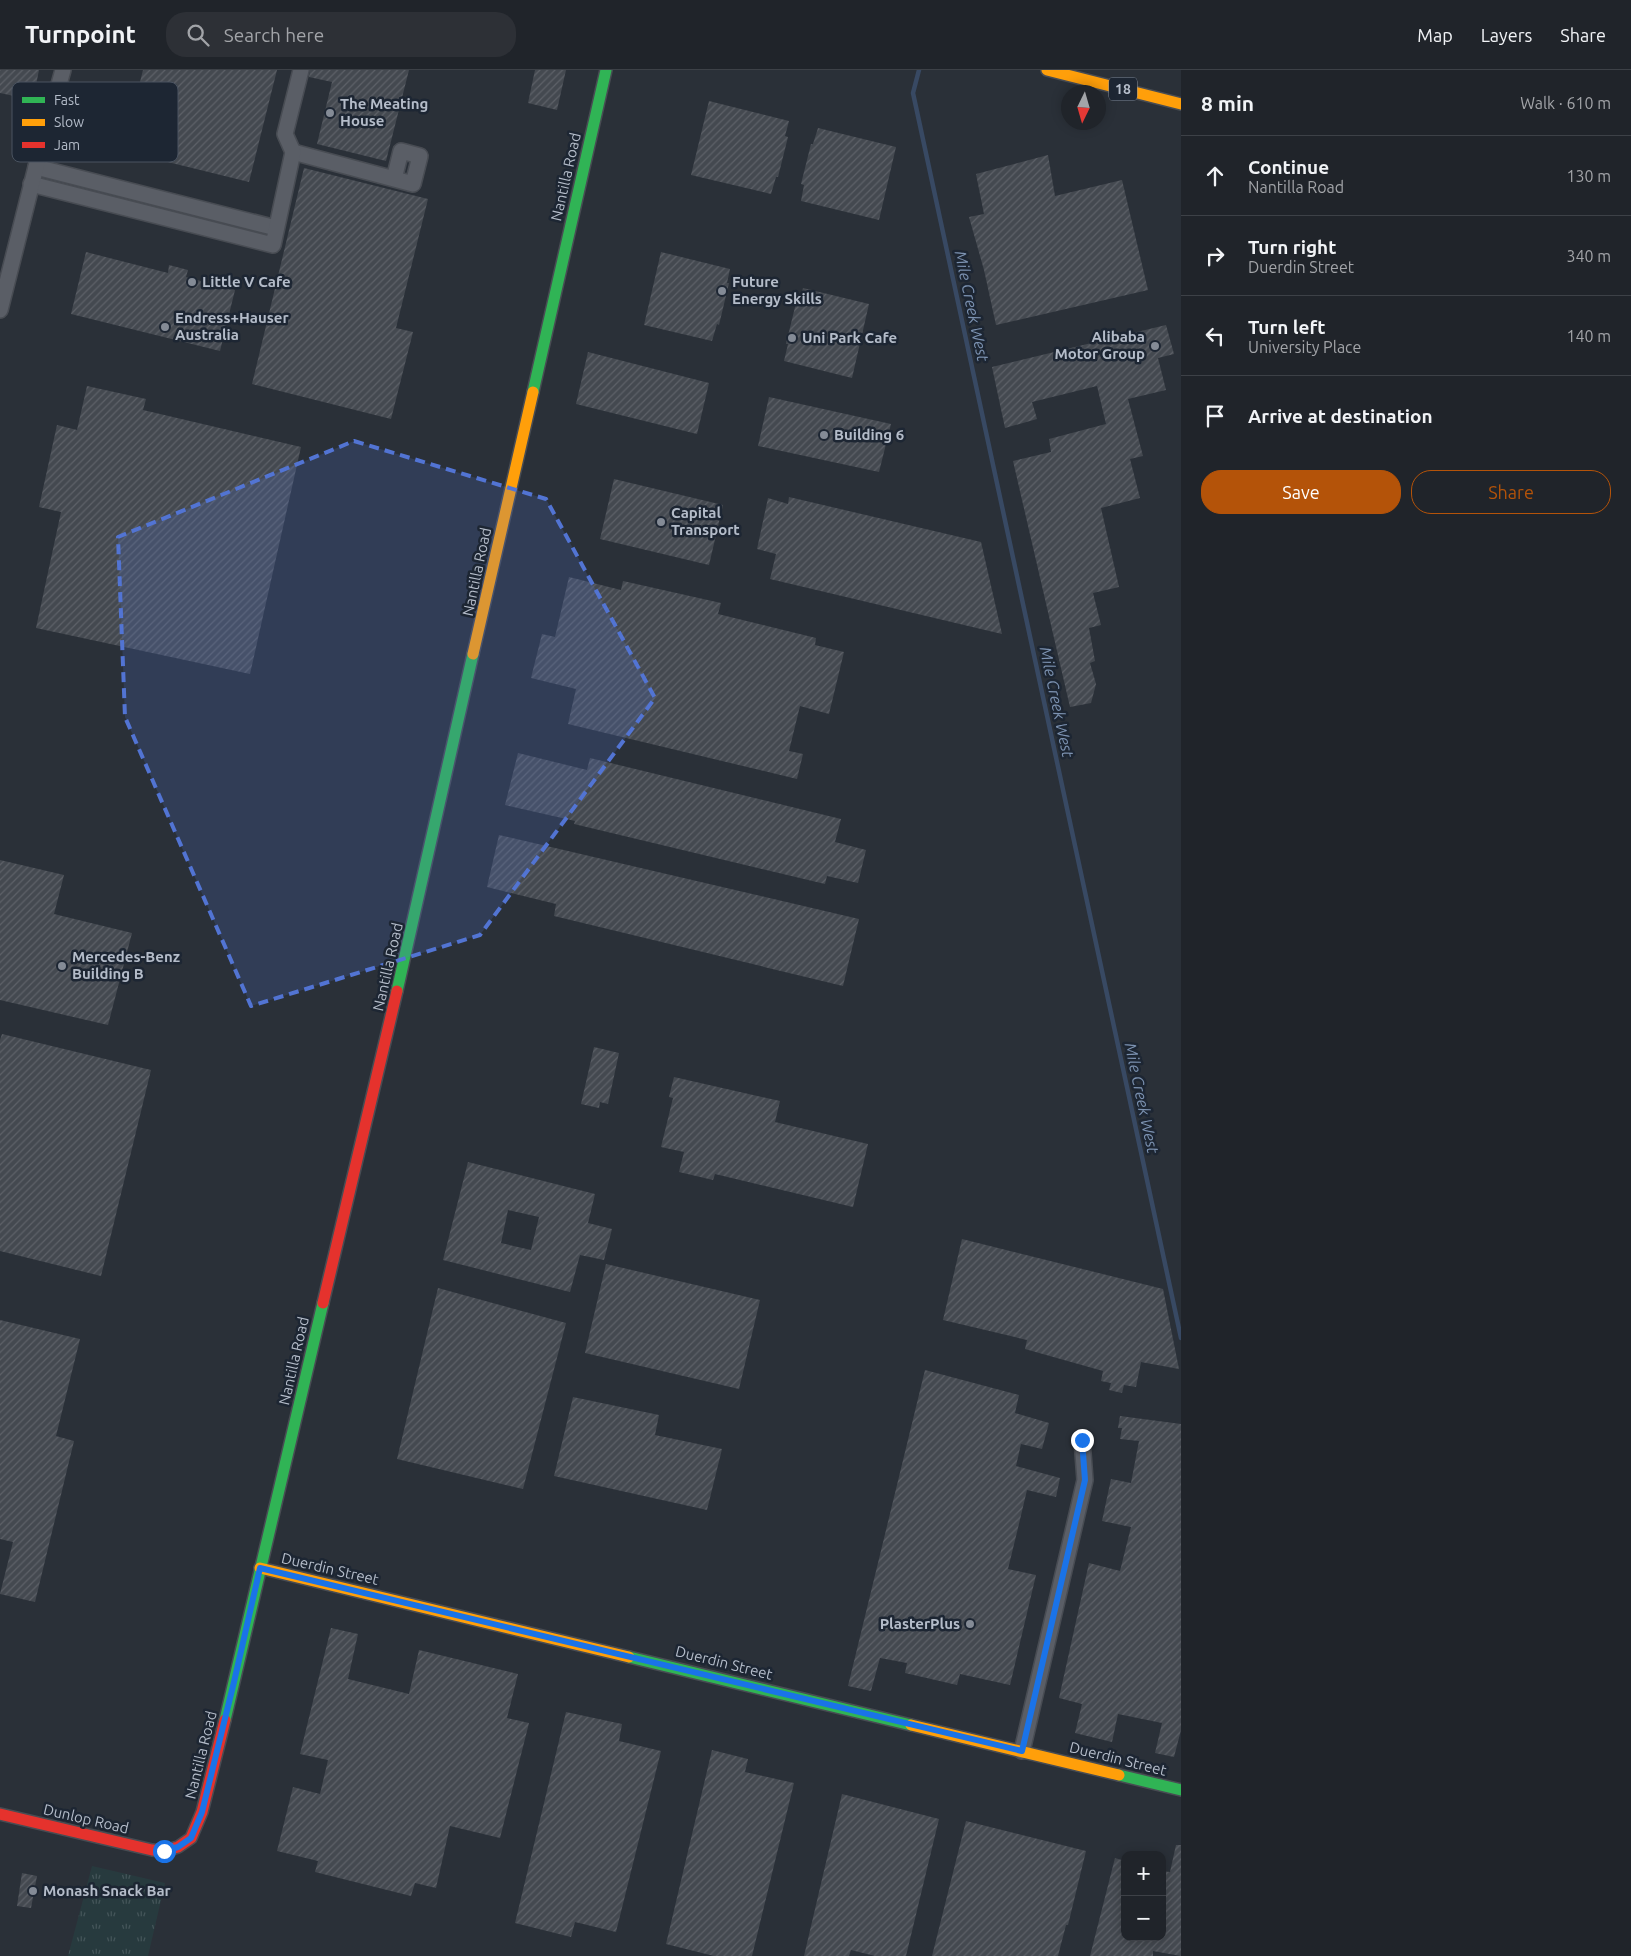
<!DOCTYPE html>
<html lang="en">
<head>
<meta charset="utf-8">
<style>
  :root { --surface:#20242a; --page:#2d3036; --text:#f1f3f6; --muted:#a2a4a8; --line:#3d4147; --accent:#b45309 }
  body { margin:0; font-family:Ubuntu,sans-serif; background:var(--page); color:var(--text) }
  .controls { position:absolute; right:15px; bottom:15px; display:grid; overflow:hidden; border-radius:10px; box-shadow:0 2px 12px #0003 }
  .controls button { width:45px; height:45px; display:grid; place-items:center; padding:0; border:0; border-bottom:1px solid var(--line); background:var(--surface); color:var(--text); font:25px sans-serif }
  .compass { position:absolute; left:1061px; top:15px; width:45px; height:45px; border-radius:50%; background:var(--surface); box-shadow:0 2px 12px #0003; rotate:185deg }
  .stop { position:absolute; width:15px; height:15px; margin:-11px; border:4px solid #1a73e8; border-radius:50%; background:#fff }
  .stop.end { background:#1a73e8; border-color:#fff; box-shadow:0 1px 5px #0008 }
  .list { margin:0; padding:0; list-style:none }
  h2 { display:flex; justify-content:space-between; align-items:center; height:65px; margin:0; padding:0 20px; font-size:21px }
  h2 small { font-size:16px; font-weight:400; color:var(--muted) }
  .list li { display:grid; grid-template-columns:32px 1fr auto; gap:15px; align-items:center; box-sizing:border-box; height:80px; padding:0 20px; border-top:1px solid var(--line) }
  .list b { display:block; font-size:19px; white-space:nowrap }
  .list p { margin:0; font-size:16px; white-space:nowrap; color:var(--muted) }
  .list em { font-size:16px; font-style:normal; color:var(--muted) }
  .actions { display:flex; gap:10px; padding:15px 20px }
  .actions a { flex:1; padding:11px 0; border:1px solid var(--accent); border-radius:20px; text-align:center; font-size:18px; color:var(--accent) }
  .actions .main { background:var(--accent); color:#fff }
  .icon { flex:none; width:28px; height:28px; fill:none; stroke:currentColor; stroke-width:2; stroke-linecap:round; stroke-linejoin:round }
  .map { position:relative; flex:none; width:1181px; height:1886px; overflow:hidden }
  header { display:flex; align-items:center; gap:30px; box-sizing:border-box; height:70px; padding:0 25px; background:var(--surface); border-bottom:1px solid var(--line) }
  header strong { font-size:24px }
  nav { display:flex; gap:28px; margin-inline-start:auto; font-size:18px }
  .search { width:350px; height:45px; background:var(--page); display:flex; align-items:center; gap:12px; box-sizing:border-box; padding:0 18px; border-radius:20px; color:var(--muted); font-size:19px }
  main { display:flex }
  aside { flex:1; background:var(--surface) }
  .map>svg:first-child { display:block }
  .grass { fill:url(#grass-tufts) }
  .lines { fill:none; stroke-linecap:round; stroke-linejoin:round }
  .stream { stroke:#384963; stroke-width:4.5 }
  .building { fill:url(#building-hatch); fill-rule:evenodd }
  .street-casing { stroke:#484c53; stroke-width:18 }
  .fast-casing { stroke:#484c53; stroke-width:14 }
  .slow-casing { stroke:#484c53; stroke-width:14 }
  .jam-casing { stroke:#484c53; stroke-width:14 }
  .street { stroke:#5a5e66; stroke-width:15 }
  .fast { stroke:#30b455; stroke-width:11 }
  .slow { stroke:#ff9f0a; stroke-width:11 }
  .jam { stroke:#e5322d; stroke-width:11 }
  .route { stroke:#1a73e8; stroke-width:6 }
  .marked { fill:#5274d3; fill-opacity:0.2; stroke:#5274d3; stroke-width:4; stroke-dasharray:10 6; stroke-linejoin:round }
  .poi-dot { fill:#848b96; stroke:#1d2633; stroke-width:2 }
  .labels { text-anchor:middle; stroke-width:5; stroke-linejoin:round; paint-order:stroke }
  .shield { fill:#1d2633; stroke:#878f9c; stroke-width:1 }
  .shield-label { font-size:14px; font-weight:bold; fill:#b4bcc9 }
  .poi-label { font-size:15px; font-weight:bold; fill:#b4bcc9; stroke:#1d2633; text-anchor:start }
  .street-label { font-size:15px; fill:#b4bcc9; stroke:#1d2633 }
  .water-label { font-size:16px; font-style:italic; fill:#7c92b1; stroke:#1d2633 }
  .key { fill:#1d2633; stroke:#4a5360; stroke-width:1 }
  .key-label { font-size:14px; fill:#b4bcc9 }
</style>
</head>
<body>
<header>
<strong>Turnpoint</strong>
<div class="search"><svg class="icon" aria-label="search" viewBox="0 0 24 24"><circle cx="10" cy="10" r="6"/><path d="M15 15l6 6"/></svg>Search here</div>
<nav><a>Map</a><a>Layers</a><a>Share</a></nav>
</header>
<main>
<div class="map">
<svg width="1181" height="1886" viewBox="0 0 1181 1886">
  <defs>
    <pattern id="grass-tufts" width="24" height="20" patternUnits="userSpaceOnUse" patternTransform="scale(1.25)"><rect width="24" height="20" fill="#273a3e"/><path d="M3 7l-1-3M5 7V3M7 7l1-3M15 17l-1-3M17 17v-4M19 17l1-3" fill="none" stroke="#445559"/></pattern>
    <pattern id="building-hatch" width="6" height="6" patternUnits="userSpaceOnUse" patternTransform="scale(1.25)"><rect width="6" height="6" fill="#444950"/><path d="M-1 1l2-2M0 6l6-6M5 7l2-2" fill="none" stroke="#5d6168"/></pattern>
  </defs>
  <rect width="100%" height="100%" fill="#2a3038"/>
  <polygon class="grass" points="92,1796 165,1813 148,1886 68,1886"/>
  <g class="lines">
    <polyline class="stream" points="919,0 913,23 1181,1268"/>
  </g>
  <g class="building">
    <polygon points="0,0 39,0 33,30 0,23"/>
    <polygon points="143,0 277,0 249,112 123,81"/>
    <polygon points="310,0 409,0 386,91 317,74 332,12 309,7"/>
    <polygon points="535,0 566,0 557,40 528,33"/>
    <polygon points="709,31 789,51 785,66 788,67 778,107 776,107 771,124 691,105"/>
    <polygon points="818,58 896,77 879,150 801,131 804,115 801,114 811,74 813,74"/>
    <polygon points="1048,85 1055,126 1122,110 1148,220 996,255 984,200 969,147 984,144 976,104"/>
    <polygon points="304,98 428,129 396,258 413,262 391,349 252,314"/>
    <polygon points="86,182 168,203 169,195 188,200 186,207 235,220 220,281 71,244"/>
    <polygon points="661,182 730,199 727,213 729,213 719,255 717,254 712,271 644,255"/>
    <polygon points="803,218 869,234 852,308 784,291 788,274 786,274 796,233 799,234"/>
    <polygon points="1166,255 1174,284 1158,288 1166,320 1128,329 1143,386 1130,389 1140,428 1101,438 1119,517 1093,523 1101,555 1089,558 1095,591 1090,593 1096,614 1091,633 1070,637 1013,391 1051,382 1049,369 1106,354 1097,316 1032,332 1037,349 1005,358 992,297"/>
    <polygon points="588,282 709,313 697,364 576,334"/>
    <polygon points="87,316 146,329 143,340 301,377 250,604 36,558 61,442 39,437 57,355 77,360"/>
    <polygon points="769,327 891,354 879,402 758,376"/>
    <polygon points="614,409 723,435 709,495 600,469"/>
    <polygon points="789,427 981,472 1002,564 770,509 776,484 757,479 768,428 788,434"/>
    <polygon points="569,507 621,520 623,511 721,533 718,544 816,568 815,575 844,582 829,644 800,636 789,681 803,684 797,709 568,654 576,619 531,608 542,564 555,567"/>
    <polygon points="518,683 587,700 590,688 841,749 835,772 866,780 858,813 827,806 825,814 574,754 575,751 505,735"/>
    <polygon points="499,765 859,849 843,916 554,846 556,834 487,817"/>
    <polygon points="0,790 64,805 54,844 132,863 108,955 0,930"/>
    <polygon points="2,964 151,1000 101,1206 0,1181 0,970"/>
    <polygon points="594,977 619,983 608,1034 600,1032 599,1038 581,1034"/>
    <polygon points="674,1007 780,1031 775,1052 868,1074 853,1137 715,1104 713,1110 679,1102 684,1082 661,1077 673,1028 669,1027"/>
    <path d="M468,1092L595,1124L588,1153L612,1159L604,1190L580,1185L570,1222L443,1190ZM508,1140L539,1147L531,1180L501,1173Z"/>
    <polygon points="962,1169 1163,1219 1179,1299 1141,1292 1136,1317 1124,1315 1122,1323 1109,1320 1111,1313 1101,1311 1103,1301 1025,1279 1027,1270 943,1250"/>
    <polygon points="606,1194 760,1230 739,1319 585,1283"/>
    <polygon points="438,1218 566,1253 523,1419 397,1389"/>
    <polygon points="0,1250 80,1269 56,1366 74,1371 35,1532 0,1524 13,1472 0,1469"/>
    <polygon points="925,1300 1019,1325 1015,1343 1049,1353 1042,1379 1021,1374 1016,1396 1060,1408 1056,1427 1027,1420 1018,1458 1008,1499 1036,1505 1010,1615 960,1604 957,1615 905,1603 907,1593 880,1588 871,1621 848,1616"/>
    <polygon points="573,1327 659,1345 655,1365 722,1379 707,1440 554,1406"/>
    <polygon points="1120,1346 1181,1354 1181,1660 1174,1687 1155,1683 1162,1653 1118,1644 1112,1672 1075,1663 1082,1634 1059,1628 1089,1493 1120,1501 1131,1457 1102,1451 1111,1409 1131,1413 1139,1371 1120,1369 1122,1358 1118,1358"/>
    <polygon points="331,1558 358,1564 348,1609 409,1624 419,1580 518,1604 507,1648 529,1653 500,1768 450,1756 436,1818 415,1813 411,1826 315,1802 318,1791 277,1781 293,1717 320,1724 328,1690 300,1684"/>
    <polygon points="566,1642 622,1654 619,1671 661,1681 616,1862 575,1852 571,1867 515,1853"/>
    <polygon points="712,1680 748,1689 745,1702 794,1713 752,1886 714,1886 666,1874"/>
    <polygon points="842,1724 939,1749 906,1886 875,1886 851,1880 849,1886 804,1886"/>
    <polygon points="966,1751 1086,1781 1068,1855 1066,1855 1058,1886 932,1886"/>
    <polygon points="1176,1775 1181,1775 1181,1886 1153,1881 1153,1886 1090,1886 1115,1788 1125,1791 1125,1867 1162,1867 1162,1801 1170,1802"/>
    <polygon points="22,1803 37,1806 31,1838 17,1836"/>
  </g>
  <g class="lines">
    <g class="street-casing">
      <g id="street">
        <polyline points="293,82 413,114 420,86 401,81 394,109"/>
        <polyline points="36,97 276,158"/>
        <polyline points="31,114 273,175 293,82 285,64 301,0"/>
        <polyline points="0,240 36,97 63,0"/>
        <polyline points="1022,1681 1085,1410 1082,1370"/>
      </g>
    </g>
    <g class="fast-casing">
      <g id="fast">
        <polyline points="533,322 606,0"/>
        <polyline points="397,921 473,584"/>
        <polyline points="629,1587 911,1655"/>
        <polyline points="225,1650 323,1233"/>
        <polyline points="1119,1705 1181,1720"/>
      </g>
    </g>
    <g class="slow-casing">
      <g id="slow">
        <polyline points="1047,0 1181,34"/>
        <polyline points="473,584 533,322"/>
        <polyline points="260,1498 629,1587"/>
        <polyline points="911,1655 1119,1705"/>
      </g>
    </g>
    <g class="jam-casing">
      <g id="jam">
        <polyline points="323,1233 397,921"/>
        <polyline points="0,1744 152,1780 164,1781 178,1777 191,1768 202,1742 225,1650"/>
      </g>
    </g>
    <use href="#street" class="street"/>
    <use href="#fast" class="fast"/>
    <use href="#slow" class="slow"/>
    <use href="#jam" class="jam"/>
  </g>
  <g class="lines">
    <polyline class="route" points="164,1781 178,1777 191,1768 202,1742 234,1612 260,1498 1022,1681 1085,1410 1082,1370"/>
  </g>
  <path class="marked" d="M354,371L546,429L655,628L480,865L251,936L125,647L118,467Z"/>
  <g class="poi-dot">
    <circle cx="330" cy="43" r="5"/>
    <circle cx="192" cy="212" r="5"/>
    <circle cx="722" cy="221" r="5"/>
    <circle cx="165" cy="257" r="5"/>
    <circle cx="792" cy="268" r="5"/>
    <circle cx="1155" cy="276" r="5"/>
    <circle cx="824" cy="365" r="5"/>
    <circle cx="661" cy="452" r="5"/>
    <circle cx="62" cy="896" r="5"/>
    <circle cx="970" cy="1554" r="5"/>
    <circle cx="33" cy="1821" r="5"/>
  </g>
  <g class="labels">
    <rect class="shield" x="1109" y="7.5" width="28" height="23" rx="4"/>
    <g class="shield-label">
      <text x="1123" y="24">18</text>
    </g>
    <g class="poi-label">
      <text x="340" y="39">The Meating<tspan x="340" dy="17">House</tspan></text>
      <text x="202" y="217">Little V Cafe</text>
      <text x="732" y="217">Future<tspan x="732" dy="17">Energy Skills</tspan></text>
      <text x="175" y="253">Endress+Hauser<tspan x="175" dy="17">Australia</tspan></text>
      <text x="1145" y="272" text-anchor="end">Alibaba<tspan x="1145" dy="17">Motor Group</tspan></text>
      <text x="802" y="273">Uni Park Cafe</text>
      <text x="834" y="370">Building 6</text>
      <text x="671" y="448">Capital<tspan x="671" dy="17">Transport</tspan></text>
      <text x="72" y="892">Mercedes-Benz<tspan x="72" dy="17">Building B</tspan></text>
      <text x="960" y="1559" text-anchor="end">PlasterPlus</text>
      <text x="43" y="1826">Monash Snack Bar</text>
    </g>
    <g class="street-label">
      <text transform="translate(566 107) rotate(-77)" y="5">Nantilla Road</text>
      <text transform="translate(477 502) rotate(-78)" y="5">Nantilla Road</text>
      <text transform="translate(388 897) rotate(-77)" y="5">Nantilla Road</text>
      <text transform="translate(294 1291) rotate(-77)" y="5">Nantilla Road</text>
      <text transform="translate(330 1499) rotate(13)" y="5">Duerdin Street</text>
      <text transform="translate(724 1593) rotate(14)" y="5">Duerdin Street</text>
      <text transform="translate(201 1685) rotate(-76)" y="5">Nantilla Road</text>
      <text transform="translate(1118 1689) rotate(14)" y="5">Duerdin Street</text>
      <text transform="translate(86 1749) rotate(13)" y="5">Dunlop Road</text>
    </g>
    <g class="water-label">
      <text transform="translate(972 236) rotate(78)" y="6">Mile Creek West</text>
      <text transform="translate(1057 632) rotate(78)" y="6">Mile Creek West</text>
      <text transform="translate(1142 1028) rotate(78)" y="6">Mile Creek West</text>
    </g>
  </g>
  <rect x="12" y="12" width="166" height="80" rx="8" class="key"/>
  <rect x="22" y="27" width="23" height="6" fill="#30b455"/>
  <rect x="22" y="49" width="23" height="7" fill="#ff9f0a"/>
  <rect x="22" y="72" width="23" height="6" fill="#e5322d"/>
  <g class="key-label">
    <text x="54" y="35">Fast</text>
    <text x="54" y="57">Slow</text>
    <text x="54" y="80">Jam</text>
  </g>
</svg>
<div class="controls">
<button>+</button>
<button>−</button>
</div>
<svg class="compass" viewBox="-18 -18 36 36"><path d="M0-13l5 13h-10z" fill="#e53935"/><path d="M0 13l5-13h-10z" fill="#a2a4a8"/></svg>
<div class="stop" style="left:164px;top:1781px"></div>
<div class="stop end" style="left:1082px;top:1370px"></div>
</div>
<aside>
<h2>8 min<small>Walk · 610 m</small></h2>
<ul class="list">
<li><svg class="icon" aria-label="ahead" viewBox="0 0 24 24"><path d="M12 20V5M6 11l6-6 6 6"/></svg><div><b>Continue</b><p>Nantilla Road</p></div><em>130 m</em></li>
<li><svg class="icon" aria-label="right" viewBox="0 0 24 24"><path d="M7 20v-9h11M14 6l5 5-5 5"/></svg><div><b>Turn right</b><p>Duerdin Street</p></div><em>340 m</em></li>
<li><svg class="icon" aria-label="left" viewBox="0 0 24 24"><path d="M17 20v-9H6M10 6l-5 5 5 5"/></svg><div><b>Turn left</b><p>University Place</p></div><em>140 m</em></li>
<li><svg class="icon" aria-label="arrive" viewBox="0 0 24 24"><path d="M6 21V4h12l-3 4 3 4H6"/></svg><div><b>Arrive at destination</b></div></li>
</ul>
<div class="actions"><a class="main">Save</a><a>Share</a></div>
</aside>
</main>
</body>
</html>
